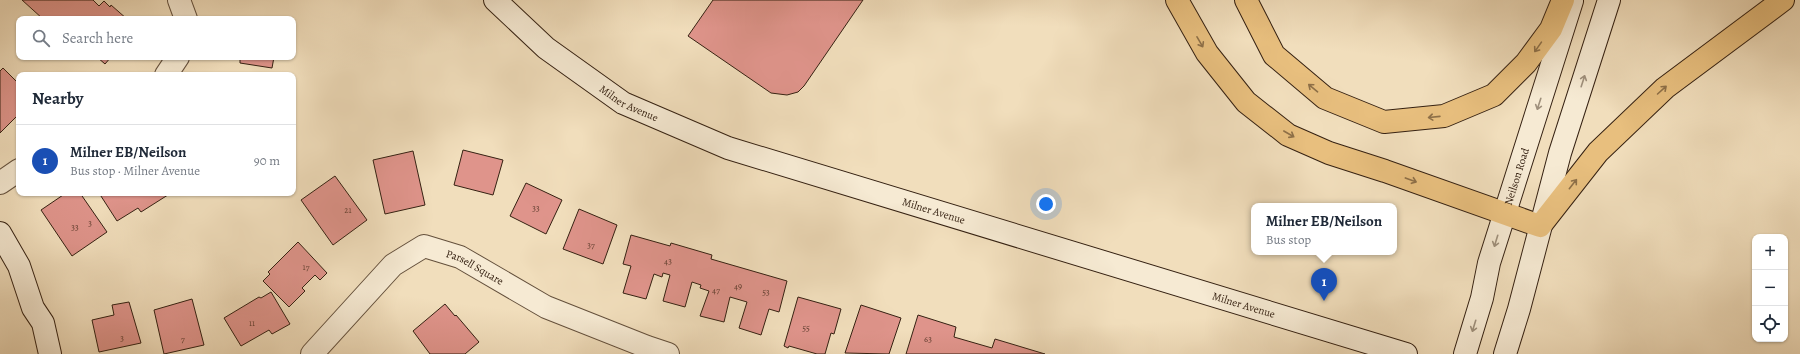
<!DOCTYPE html>
<html lang="en">
<head>
<meta charset="utf-8">
<style>
  :root { --surface:#fff; --page:#f2f2f3; --text:#1f2937; --muted:#747a83; --line:#e0e1e3; --accent:#db2777 }
  body { margin:0; font-family:Alegreya,serif; background:var(--page); color:var(--text) }
  .controls { position:absolute; right:12px; bottom:12px; display:grid; overflow:hidden; border-radius:8px; box-shadow:0 1px 3px #0004 }
  .controls button { width:36px; height:36px; display:grid; place-items:center; padding:0; border:0; border-bottom:1px solid var(--line); background:var(--surface); color:var(--text); font:20px sans-serif }
  .you { position:absolute; left:1046px; top:204px; width:14px; height:14px; margin:-10px; border:3px solid #fff; border-radius:50%; background:#1a73e8; box-shadow:0 0 0 6px #1a73e833 }
  .badge { display:grid; place-items:center; width:26px; height:26px; border-radius:50%; background:var(--accent); color:#fff; font-size:13px; font-weight:700 }
  .pin { position:absolute; translate:-50% -33px; filter:drop-shadow(0 1px 2px #0008) }
  .pin::after { content:''; position:absolute; top:21px; width:14px; height:12px; background:inherit; clip-path:polygon(0 0,100% 0,50% 100%) }
  .popup { position:absolute; left:1251px; top:203px; width:146px; height:52px; box-sizing:border-box; display:grid; place-content:center; border-radius:8px; background:var(--surface); filter:drop-shadow(0 1px 3px #0005); font-size:13px; white-space:nowrap; color:var(--muted) }
  .popup b { font-size:15px; color:var(--text) }
  .popup::after { content:''; position:absolute; left:50%; top:100%; margin-left:-8px; border:8px solid transparent; border-top-color:var(--surface) }
  .list { margin:0; padding:0; list-style:none }
  h2 { display:flex; justify-content:space-between; align-items:center; height:52px; margin:0; padding:0 16px; font-size:17px }
  h2 small { font-size:13px; font-weight:400; color:var(--muted) }
  .list li { display:grid; grid-template-columns:26px 1fr auto; gap:12px; align-items:center; box-sizing:border-box; height:72px; padding:0 16px; border-top:1px solid var(--line) }
  .list b { display:block; font-size:15px; white-space:nowrap }
  .list p { margin:0; font-size:13px; white-space:nowrap; color:var(--muted) }
  .list em { font-size:13px; font-style:normal; color:var(--muted) }
  .icon { flex:none; width:22px; height:22px; fill:none; stroke:currentColor; stroke-width:2; stroke-linecap:round; stroke-linejoin:round }
  .map { position:relative; flex:none; width:1800px; height:354px; overflow:hidden }
  .search { position:absolute; background:var(--surface); box-shadow:0 1px 3px #0004; left:16px; top:16px; width:280px; height:44px; display:flex; align-items:center; gap:10px; box-sizing:border-box; padding:0 14px; border-radius:8px; color:var(--muted); font-size:15px }
  .panel { position:absolute; background:var(--surface); box-shadow:0 1px 3px #0004; left:16px; top:72px; width:280px; height:124px; border-radius:8px }
  .map>svg:first-child { display:block }
  .building { fill:#df948b; stroke:#352112 }
  .lines { fill:none; stroke-linecap:round; stroke-linejoin:round }
  .street-casing { stroke:#64503c; stroke-width:24 }
  .secondary-casing { stroke:#352112; stroke-width:24 }
  .highway-casing { stroke:#352112; stroke-width:24 }
  .street { stroke:#f6ead3; stroke-width:22 }
  .secondary { stroke:#f6ead3; stroke-width:22 }
  .highway { stroke:#e8bf7e; stroke-width:22 }
  .oneway { stroke:#8e7048 }
  .oneway2 { stroke:#9f907c }
  .labels { text-anchor:middle; stroke-width:3; stroke-linejoin:round; paint-order:stroke }
  .number-label { font-size:9px; fill:#603e30 }
  .street-label { font-size:11px; fill:#352112; stroke:#f6ead3 }
</style>
</head>
<body>
<div class="map">
<svg width="1800" height="354" viewBox="0 0 1800 354">
  <rect width="100%" height="100%" fill="#f1debc"/>
  <filter id="stains"><feTurbulence type="fractalNoise" baseFrequency=".005" numOctaves="4"/><feColorMatrix values="0 0 0 0 .2 0 0 0 0 .09 0 0 0 0 .02 0 0 0 .5 -.17"/></filter>
  <radialGradient id="worn" r=".72"><stop offset=".6" stop-color="#630" stop-opacity="0"/><stop offset="1" stop-color="#630" stop-opacity=".3"/></radialGradient>
  <g class="building">
    <polygon points="22,0 93,0 99,6 104,1 110,7 111,5 127,19 43,19"/>
    <polygon points="713,0 863,0 804,86 798,92 787,95 771,93 688,36"/>
    <polygon points="97,57 111,57 105,64"/>
    <polygon points="240,57 274,57 272,68 240,63"/>
    <polygon points="3,68 19,84 19,114 0,133 0,71"/>
    <polygon points="463,150 503,160 493,195 454,185"/>
    <polygon points="413,151 425,205 385,214 373,160"/>
    <polygon points="335,176 367,220 333,245 301,200"/>
    <polygon points="526,183 562,200 546,234 510,216"/>
    <polygon points="66,193 80,193 107,232 72,256 41,210"/>
    <polygon points="99,193 171,193 141,212 138,208 117,221"/>
    <polygon points="579,209 617,225 603,264 563,249"/>
    <polygon points="631,235 670,246 671,243 712,255 711,259 787,281 779,312 769,309 761,335 739,328 747,302 730,297 724,322 700,316 709,291 700,288 701,285 692,282 685,307 663,301 670,275 663,273 662,277 654,274 646,299 623,293 631,266 623,264"/>
    <polygon points="298,242 327,273 320,280 315,275 302,288 305,291 289,307 263,281 270,274 268,272"/>
    <polygon points="271,292 290,324 272,334 269,330 241,346 224,318 259,297 261,298"/>
    <polygon points="798,297 841,309 834,334 831,333 825,354 817,354 789,346 788,348 784,346"/>
    <polygon points="192,299 204,345 164,354 154,310"/>
    <polygon points="129,302 141,343 99,352 92,320 114,315 112,305"/>
    <polygon points="445,304 455,316 456,315 479,342 465,354 430,354 413,331"/>
    <polygon points="861,305 901,318 889,354 845,353"/>
    <polygon points="918,315 956,327 954,337 992,348 995,339 1045,354 906,354"/>
  </g>
  <g class="lines">
    <g class="street-casing">
      <g id="street">
        <polyline points="179,0 186,19"/>
        <polyline points="166,75 178,57"/>
        <polyline points="0,183 19,170"/>
        <path id="s1" d="M312,354L393,265L424,246L460,257L546,307L647,347L668,354"/>
      </g>
    </g>
    <g class="secondary-casing">
      <g id="secondary">
        <path id="s2" d="M495,0L546,48L623,103L728,148L1406,354"/>
        <polyline points="0,233 19,266 33,308 43,323 50,354"/>
        <path id="s3" d="M1465,354L1482,298L1489,263L1572,1"/>
        <polyline points="1505,354 1519,309 1560,153 1609,0"/>
      </g>
    </g>
    <g class="highway-casing">
      <g id="highway">
        <polyline points="1177,0 1207,53 1246,102 1288,135 1329,153 1385,171 1540,226 1598,152 1665,88 1783,0"/>
        <polyline points="1246,0 1274,55 1325,98 1384,122 1444,116 1494,95 1526,63 1551,29 1563,0"/>
      </g>
    </g>
    <use href="#street" class="street"/>
    <use href="#secondary" class="secondary"/>
    <use href="#highway" class="highway"/>
  </g>
  <defs><path id="oneway-shaft" d="M-6 0H5M1.5-3L5.5 0L1.5 3" fill="none" stroke-width="1.6" stroke-linecap="round" stroke-linejoin="round"/></defs>
  <g class="oneway">
    <use href="#oneway-shaft" transform="translate(1200 42) rotate(60)"/>
    <use href="#oneway-shaft" transform="translate(1538 47) rotate(125)"/>
    <use href="#oneway-shaft" transform="translate(1313 88) rotate(-140)"/>
    <use href="#oneway-shaft" transform="translate(1662 90) rotate(-42)"/>
    <use href="#oneway-shaft" transform="translate(1434 117) rotate(174)"/>
    <use href="#oneway-shaft" transform="translate(1289 134) rotate(30)"/>
    <use href="#oneway-shaft" transform="translate(1411 180) rotate(20)"/>
    <use href="#oneway-shaft" transform="translate(1573 184) rotate(-52)"/>
  </g>
  <g class="oneway2">
    <use href="#oneway-shaft" transform="translate(1583 81) rotate(-72)"/>
    <use href="#oneway-shaft" transform="translate(1539 104) rotate(108)"/>
    <use href="#oneway-shaft" transform="translate(1496 241) rotate(107)"/>
    <use href="#oneway-shaft" transform="translate(1474 326) rotate(107)"/>
  </g>
  <g class="labels">
    <g class="number-label">
      <text x="536" y="211">33</text>
      <text x="348" y="213">21</text>
      <text x="90" y="226">3</text>
      <text x="75" y="230">33</text>
      <text x="591" y="248">37</text>
      <text x="668" y="264">43</text>
      <text x="306" y="270">17</text>
      <text x="738" y="289">49</text>
      <text x="716" y="293">47</text>
      <text x="766" y="295">53</text>
      <text x="252" y="326">11</text>
      <text x="806" y="331">55</text>
      <text x="122" y="341">3</text>
      <text x="183" y="342">7</text>
      <text x="928" y="342">63</text>
    </g>
    <g class="street-label">
      <text dy="4" stroke="none"><textPath href="#s2" startOffset="170">Milner Avenue</textPath></text>
      <text dy="4" stroke="none"><textPath href="#s3" startOffset="185">Neilson Road</textPath></text>
      <text dy="4" stroke="none"><textPath href="#s2" startOffset="494">Milner Avenue</textPath></text>
      <text dy="4" stroke="none"><textPath href="#s1" startOffset="212">Parsell Square</textPath></text>
      <text dy="4" stroke="none"><textPath href="#s2" startOffset="818">Milner Avenue</textPath></text>
    </g>
  </g>
  <rect width="100%" height="100%" filter="url(#stains)"/>
  <rect width="100%" height="100%" fill="url(#worn)"/>
</svg>
<div class="controls">
<button>+</button>
<button>−</button>
<button><svg class="icon" aria-label="locate" viewBox="0 0 24 24"><circle cx="12" cy="12" r="6"/><path d="M12 2v4M12 18v4M2 12h4M18 12h4"/></svg></button>
</div>
<div class="you"></div>
<div class="pin badge" style="left:1324px;top:301px;background:#1a4fb4">1</div>
<div class="popup"><b>Milner EB/Neilson</b>Bus stop</div>
<div class="search"><svg class="icon" aria-label="search" viewBox="0 0 24 24"><circle cx="10" cy="10" r="6"/><path d="M15 15l6 6"/></svg>Search here</div>
<section class="panel">
<h2>Nearby<small></small></h2>
<ul class="list">
<li><span class="badge" style="background:#1a4fb4">1</span><div><b>Milner EB/Neilson</b><p>Bus stop · Milner Avenue</p></div><em>90 m</em></li>
</ul>
</section>
</div>
</body>
</html>
